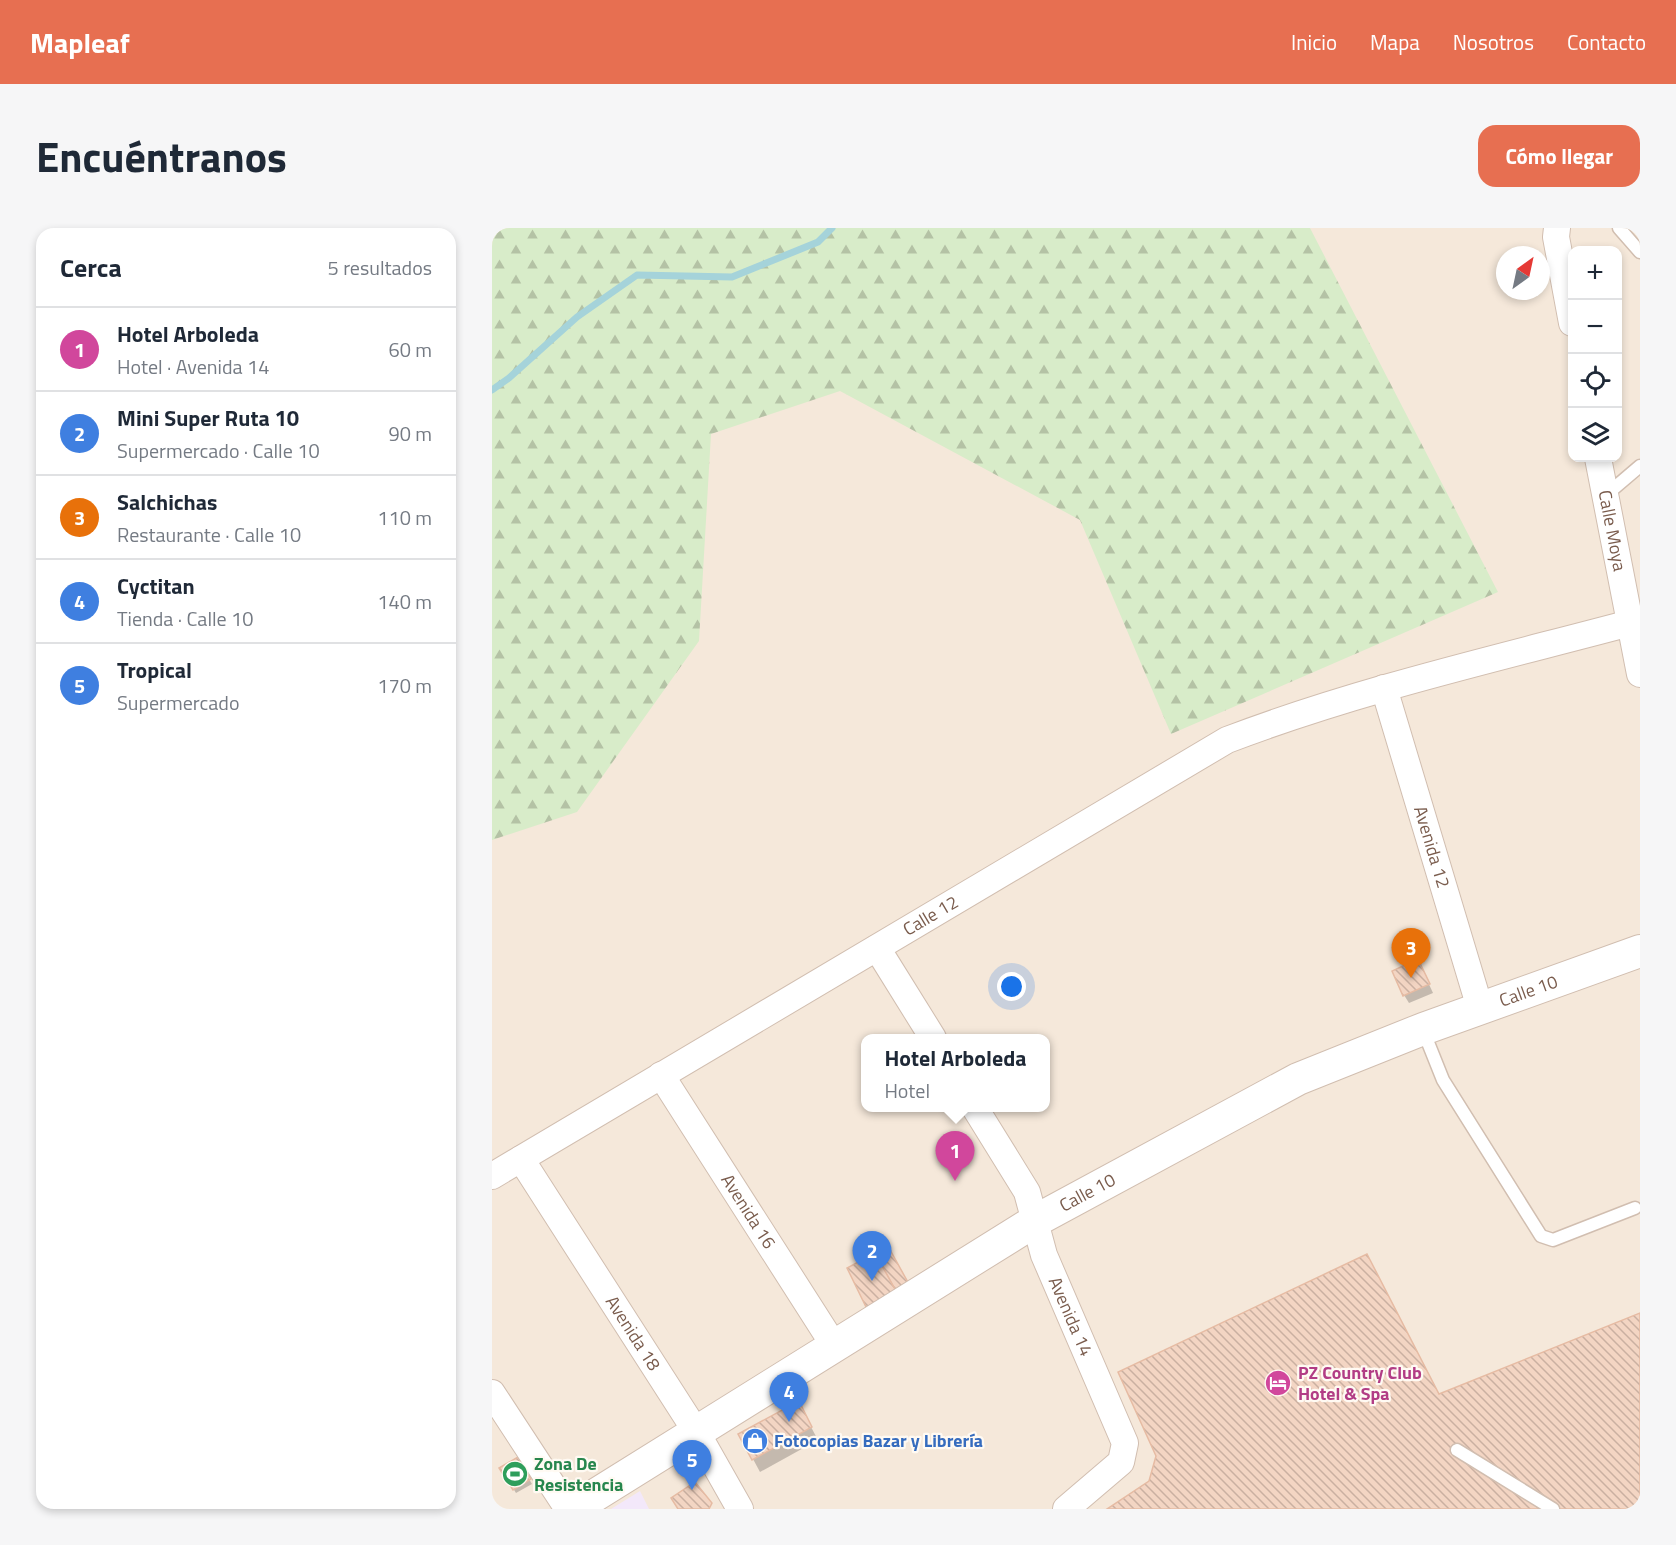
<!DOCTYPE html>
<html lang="es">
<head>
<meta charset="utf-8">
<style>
  :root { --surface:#fff; --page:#f6f6f7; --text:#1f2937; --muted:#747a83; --line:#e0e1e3; --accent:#e76f51 }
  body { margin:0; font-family:"Titillium Web",sans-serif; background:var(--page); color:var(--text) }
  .controls { position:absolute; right:18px; top:18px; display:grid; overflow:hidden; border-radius:12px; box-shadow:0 3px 9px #0003 }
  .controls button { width:54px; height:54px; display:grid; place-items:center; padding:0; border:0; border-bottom:2px solid var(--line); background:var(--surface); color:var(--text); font:30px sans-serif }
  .compass { position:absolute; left:1004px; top:18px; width:54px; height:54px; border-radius:50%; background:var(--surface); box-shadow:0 3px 9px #0003; rotate:33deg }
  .you { position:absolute; left:520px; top:759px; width:21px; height:21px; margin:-15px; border:4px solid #fff; border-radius:50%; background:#1a73e8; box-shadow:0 0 0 9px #1a73e833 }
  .badge { display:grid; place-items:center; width:39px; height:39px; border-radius:50%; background:var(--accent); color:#fff; font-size:20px; font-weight:700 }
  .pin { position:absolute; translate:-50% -50px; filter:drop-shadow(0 2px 3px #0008) }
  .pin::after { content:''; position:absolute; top:32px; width:21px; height:18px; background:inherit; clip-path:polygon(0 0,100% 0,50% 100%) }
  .popup { position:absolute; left:369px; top:806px; width:189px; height:78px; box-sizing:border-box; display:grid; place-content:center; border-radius:12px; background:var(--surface); filter:drop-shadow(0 2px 4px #0005); font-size:20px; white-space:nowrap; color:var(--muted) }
  .popup b { font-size:22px; color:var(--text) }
  .popup::after { content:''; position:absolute; left:50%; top:100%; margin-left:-12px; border:12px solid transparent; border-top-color:var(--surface) }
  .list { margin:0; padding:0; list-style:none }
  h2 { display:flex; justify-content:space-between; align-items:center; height:78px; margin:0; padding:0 24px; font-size:26px }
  h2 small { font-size:20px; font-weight:400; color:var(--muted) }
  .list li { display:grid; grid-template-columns:39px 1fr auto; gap:18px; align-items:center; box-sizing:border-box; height:84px; padding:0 24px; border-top:2px solid var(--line) }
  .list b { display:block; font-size:22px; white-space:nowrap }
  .list p { margin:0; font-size:20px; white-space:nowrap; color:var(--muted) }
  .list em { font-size:20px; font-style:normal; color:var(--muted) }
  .icon { flex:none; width:33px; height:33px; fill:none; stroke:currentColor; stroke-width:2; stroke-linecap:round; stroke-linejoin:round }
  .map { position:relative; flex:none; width:1148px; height:1281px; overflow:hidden; border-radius:18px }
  header { display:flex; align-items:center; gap:36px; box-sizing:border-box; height:84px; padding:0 30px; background:var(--accent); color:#fff }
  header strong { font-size:28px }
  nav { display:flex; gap:33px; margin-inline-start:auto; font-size:21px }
  .intro { display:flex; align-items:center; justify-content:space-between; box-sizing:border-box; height:144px; padding:0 36px }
  h1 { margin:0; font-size:42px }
  .button { padding:15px 27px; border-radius:18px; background:var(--accent); color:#fff; font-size:21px; font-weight:700 }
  main { display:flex; gap:36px; padding:0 36px }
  aside { flex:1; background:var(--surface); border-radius:18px; box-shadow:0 3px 9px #0003 }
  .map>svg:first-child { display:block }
  .residential { fill:#f5e8da; fill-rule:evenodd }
  .education { fill:#f3e8fa }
  .forest { fill:url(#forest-firs) }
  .shadow { fill:#0003 }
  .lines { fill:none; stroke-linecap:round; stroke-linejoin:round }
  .stream { stroke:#a5d3da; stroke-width:7 }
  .building { fill:url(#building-back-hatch); stroke:#e6bba3; stroke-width:1.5 }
  .service-casing { stroke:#d1beb0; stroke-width:15 }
  .minor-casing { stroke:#d1beb0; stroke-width:28 }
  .tertiary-casing { stroke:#d1beb0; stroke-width:34 }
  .service { stroke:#fff; stroke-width:12 }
  .minor { stroke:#fff; stroke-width:26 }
  .tertiary { stroke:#fff; stroke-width:32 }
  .labels { text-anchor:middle; stroke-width:4.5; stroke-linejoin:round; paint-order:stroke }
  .street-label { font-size:18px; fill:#7a5c4d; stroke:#fffaf3 }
  .hotel-label { font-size:18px; font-weight:bold; fill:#b23c85; stroke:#fffaf3; text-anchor:start }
  .shop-label { font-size:18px; font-weight:bold; fill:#366cbe; stroke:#fffaf3; text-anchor:start }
  .leisure-label { font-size:18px; font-weight:bold; fill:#27864d; stroke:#fffaf3; text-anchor:start }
</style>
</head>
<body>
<header>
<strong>Mapleaf</strong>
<nav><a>Inicio</a><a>Mapa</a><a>Nosotros</a><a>Contacto</a></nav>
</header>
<div class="intro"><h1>Encuéntranos</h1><a class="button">Cómo llegar</a></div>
<main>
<aside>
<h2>Cerca<small>5 resultados</small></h2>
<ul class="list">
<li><span class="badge" style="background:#d1479c">1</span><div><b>Hotel Arboleda</b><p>Hotel · Avenida 14</p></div><em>60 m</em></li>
<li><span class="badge" style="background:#3f7fe0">2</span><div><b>Mini Super Ruta 10</b><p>Supermercado · Calle 10</p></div><em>90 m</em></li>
<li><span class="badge" style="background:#e8710a">3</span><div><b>Salchichas</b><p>Restaurante · Calle 10</p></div><em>110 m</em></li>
<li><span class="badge" style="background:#3f7fe0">4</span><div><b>Cyctitan</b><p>Tienda · Calle 10</p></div><em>140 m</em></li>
<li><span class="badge" style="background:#3f7fe0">5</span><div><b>Tropical</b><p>Supermercado</p></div><em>170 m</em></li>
</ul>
</aside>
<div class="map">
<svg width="1148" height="1281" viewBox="0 0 1148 1281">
  <defs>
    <pattern id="forest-firs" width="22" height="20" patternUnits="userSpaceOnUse" patternTransform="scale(1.5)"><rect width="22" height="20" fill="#d8ecc9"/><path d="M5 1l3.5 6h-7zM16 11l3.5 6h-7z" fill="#b4c2a5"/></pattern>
    <pattern id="building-back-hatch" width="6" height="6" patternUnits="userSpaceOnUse" patternTransform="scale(1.5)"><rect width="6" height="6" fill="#f3d5c3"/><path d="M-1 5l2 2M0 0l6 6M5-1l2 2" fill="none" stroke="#cab0a1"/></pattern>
  </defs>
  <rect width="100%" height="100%" fill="#fdf6ec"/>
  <path class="residential" d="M0,0H1148V1281H0ZM1080,22H1126V230H1080ZM1013,27H1049V63H1013ZM373,810H553V880H373Z"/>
  <polygon class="education" points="148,1263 157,1281 119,1281"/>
  <polygon class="forest" points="0,0 818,0 1006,364 679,506 588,292 348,163 219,206 207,413 85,584 0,612"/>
  <g class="shadow">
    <polygon points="930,741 941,765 917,775 912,767"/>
    <polygon points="306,1175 326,1212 268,1244 248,1207"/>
    <polygon points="25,1231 40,1256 24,1265 9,1241"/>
  </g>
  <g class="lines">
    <polyline class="stream" points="0,162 17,150 85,89 145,47 240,49 326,14 340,0"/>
  </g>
  <g class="building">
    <polygon points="926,731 938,756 911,768 900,743"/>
    <polygon points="396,1018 418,1058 405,1065 383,1025"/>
    <polygon points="383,1025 405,1065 375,1081 355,1040"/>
    <polygon points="875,1026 947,1166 1148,1085 1148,1281 615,1281 657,1253 664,1228 626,1144"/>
    <polygon points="307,1173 320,1199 260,1232 246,1206"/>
    <polygon points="26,1229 39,1251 21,1262 7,1240"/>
    <polygon points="203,1254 220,1275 217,1281 186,1281 179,1270"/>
  </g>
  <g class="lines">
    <g class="service-casing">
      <g id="service">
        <polyline points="1127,0 1148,24"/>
        <polyline points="1114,267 1148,238"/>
        <polyline points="931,802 951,852 1049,1008 1061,1012 1143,980"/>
        <polyline points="965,1222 1061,1281"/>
      </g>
    </g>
    <g class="minor-casing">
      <g id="minor">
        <polyline points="1065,0 1064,9 1080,95"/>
        <path id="s1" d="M1106,230L1148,446"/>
        <path id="s2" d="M892,460L988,780"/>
        <polyline points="385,720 441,810"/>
        <path id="s3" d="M169,847L343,1119"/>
        <path id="s4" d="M483,880L535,964L552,1027L633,1215L629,1234L574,1281"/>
        <path id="s5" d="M29,931L205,1205L248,1281"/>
        <path id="s6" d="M0,948L735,512C866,462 1003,431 1138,395"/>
        <polyline points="0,1165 76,1281"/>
      </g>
    </g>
    <g class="tertiary-casing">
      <g id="tertiary">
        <path id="s7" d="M81,1281L543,993L806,851L931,801L1148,723"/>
      </g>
    </g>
    <use href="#service" class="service"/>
    <use href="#minor" class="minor"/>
    <use href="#tertiary" class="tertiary"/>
  </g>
  <defs>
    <g id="hotel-disc" transform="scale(1.35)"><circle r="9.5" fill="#d1479c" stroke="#fffaf3"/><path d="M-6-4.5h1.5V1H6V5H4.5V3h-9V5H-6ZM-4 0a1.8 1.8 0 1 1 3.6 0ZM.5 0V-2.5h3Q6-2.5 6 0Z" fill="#fff"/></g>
    <g id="shop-disc" transform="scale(1.35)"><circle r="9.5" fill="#3f7fe0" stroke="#fffaf3"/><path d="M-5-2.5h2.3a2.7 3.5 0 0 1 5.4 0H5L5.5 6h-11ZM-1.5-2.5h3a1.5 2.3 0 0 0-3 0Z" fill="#fff"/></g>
    <g id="stadium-disc" transform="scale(1.35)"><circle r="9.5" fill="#2e9e5b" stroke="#fffaf3"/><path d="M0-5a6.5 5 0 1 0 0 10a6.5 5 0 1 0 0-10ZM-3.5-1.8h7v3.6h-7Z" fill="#fff"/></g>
  </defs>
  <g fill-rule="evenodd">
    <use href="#hotel-disc" x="786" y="1155"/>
    <use href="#shop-disc" x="263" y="1213"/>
    <use href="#stadium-disc" x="23" y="1246"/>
  </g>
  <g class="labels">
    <g class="street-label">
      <text dy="6" stroke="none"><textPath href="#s1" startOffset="74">Calle Moya</textPath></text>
      <text dy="6" stroke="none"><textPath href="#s2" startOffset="166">Avenida 12</textPath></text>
      <text dy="6" stroke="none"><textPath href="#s6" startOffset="510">Calle 12</textPath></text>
      <text dy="6" stroke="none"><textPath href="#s7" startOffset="1090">Calle 10</textPath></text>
      <text dy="6" stroke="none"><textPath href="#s7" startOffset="604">Calle 10</textPath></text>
      <text dy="6" stroke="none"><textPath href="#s3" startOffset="162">Avenida 16</textPath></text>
      <text dy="6" stroke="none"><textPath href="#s4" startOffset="231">Avenida 14</textPath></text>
      <text dy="6" stroke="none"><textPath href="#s5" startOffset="207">Avenida 18</textPath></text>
    </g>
    <g class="hotel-label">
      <text x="806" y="1151">PZ Country Club<tspan x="806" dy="21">Hotel &amp; Spa</tspan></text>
    </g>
    <g class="shop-label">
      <text x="282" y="1219">Fotocopias Bazar y Librería</text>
    </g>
    <g class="leisure-label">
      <text x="42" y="1242">Zona De<tspan x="42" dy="21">Resistencia</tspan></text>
    </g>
  </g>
</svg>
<div class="controls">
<button>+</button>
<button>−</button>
<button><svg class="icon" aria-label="locate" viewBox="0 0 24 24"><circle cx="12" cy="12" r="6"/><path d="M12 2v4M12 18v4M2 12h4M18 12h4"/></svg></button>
<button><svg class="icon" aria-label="layers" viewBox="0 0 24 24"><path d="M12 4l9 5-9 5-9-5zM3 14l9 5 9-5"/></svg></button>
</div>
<svg class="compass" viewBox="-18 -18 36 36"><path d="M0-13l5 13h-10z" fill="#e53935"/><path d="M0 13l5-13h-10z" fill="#747a83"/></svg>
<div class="you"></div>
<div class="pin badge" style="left:463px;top:953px;background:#d1479c">1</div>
<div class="popup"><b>Hotel Arboleda</b>Hotel</div>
<div class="pin badge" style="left:380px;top:1053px;background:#3f7fe0">2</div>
<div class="pin badge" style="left:919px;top:750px;background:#e8710a">3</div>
<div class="pin badge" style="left:297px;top:1194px;background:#3f7fe0">4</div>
<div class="pin badge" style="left:200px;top:1262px;background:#3f7fe0">5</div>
</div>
</main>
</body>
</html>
